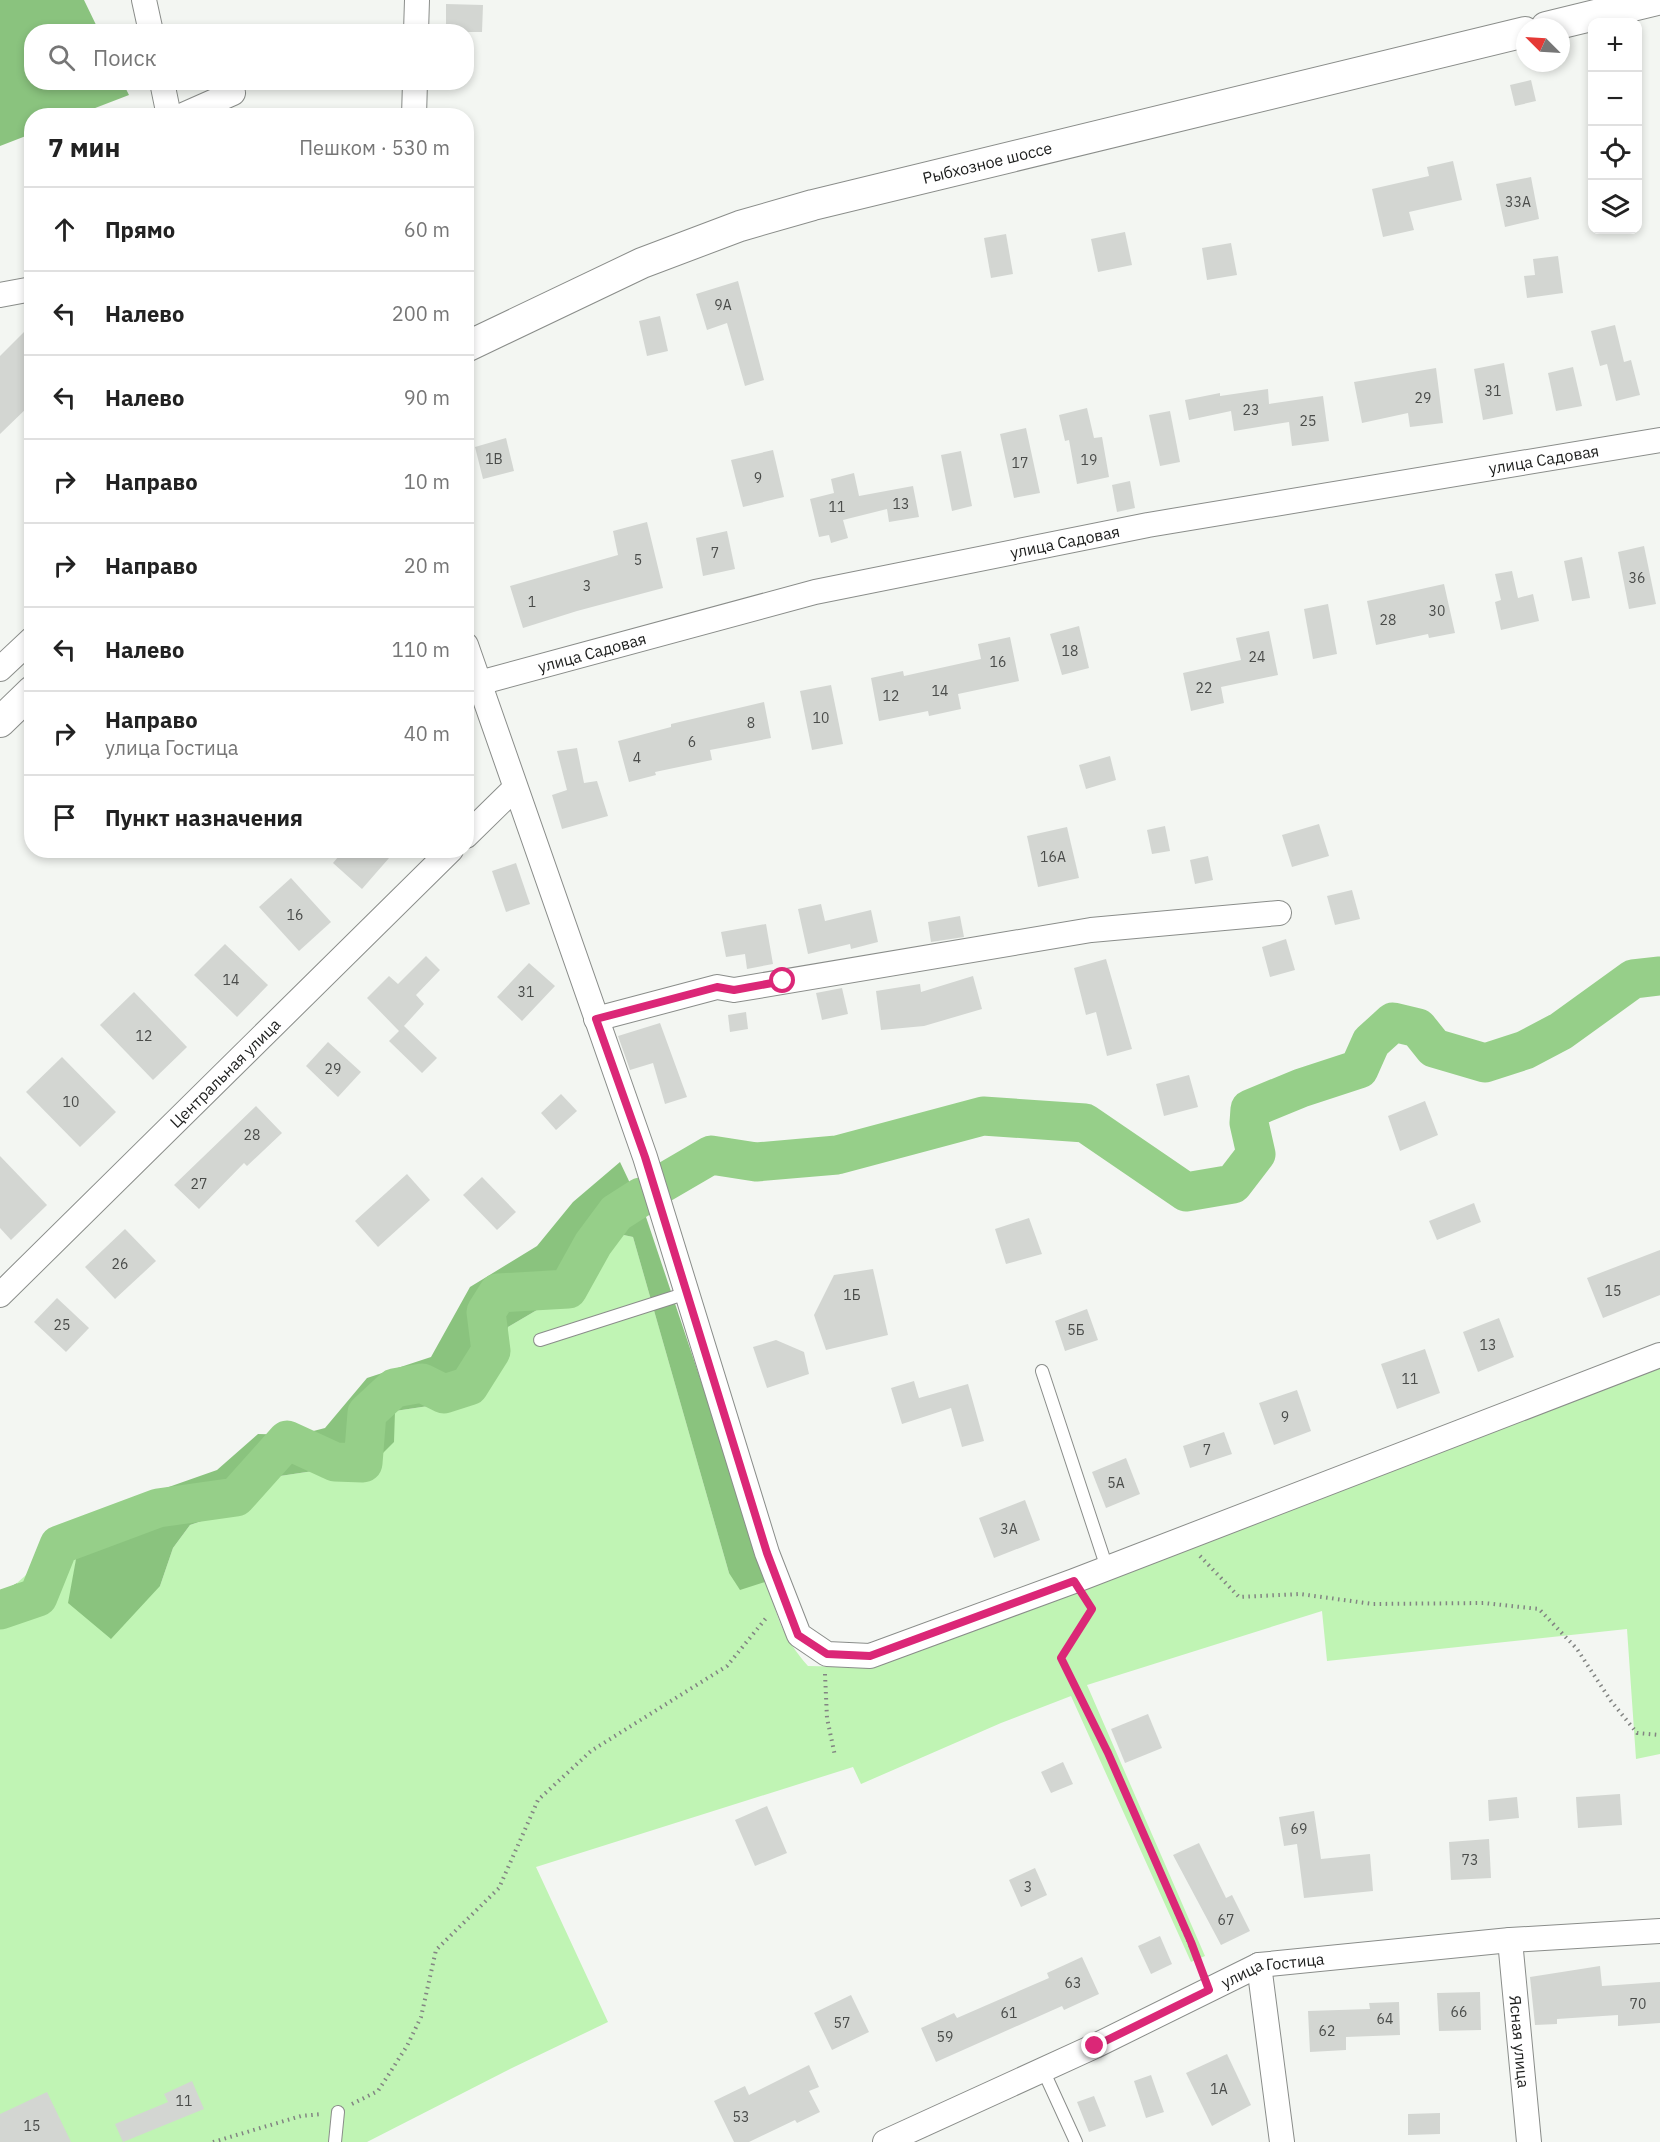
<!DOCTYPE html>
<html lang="ru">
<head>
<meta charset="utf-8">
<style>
  :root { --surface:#fff; --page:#f6f6f6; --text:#222; --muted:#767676; --line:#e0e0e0 }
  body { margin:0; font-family:"IBM Plex Sans",sans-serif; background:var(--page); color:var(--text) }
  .controls { position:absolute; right:18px; top:18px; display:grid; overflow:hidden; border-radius:12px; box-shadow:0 3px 9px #0003 }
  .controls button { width:54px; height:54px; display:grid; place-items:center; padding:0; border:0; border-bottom:2px solid var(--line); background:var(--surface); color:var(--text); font:30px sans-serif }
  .compass { position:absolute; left:1516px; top:18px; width:54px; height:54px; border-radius:50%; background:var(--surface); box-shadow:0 3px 9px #0003; rotate:294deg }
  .stop { position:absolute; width:18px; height:18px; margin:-14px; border:4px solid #db2777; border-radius:50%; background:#fff }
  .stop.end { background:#db2777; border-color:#fff; box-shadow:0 2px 6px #0008 }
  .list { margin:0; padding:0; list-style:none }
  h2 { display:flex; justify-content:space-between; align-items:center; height:78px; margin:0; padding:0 24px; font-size:26px }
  h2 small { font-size:20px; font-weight:400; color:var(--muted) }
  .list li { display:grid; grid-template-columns:39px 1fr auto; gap:18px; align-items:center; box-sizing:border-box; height:84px; padding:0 24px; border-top:2px solid var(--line) }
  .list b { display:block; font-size:22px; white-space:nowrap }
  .list p { margin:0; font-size:20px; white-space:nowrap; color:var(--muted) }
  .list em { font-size:20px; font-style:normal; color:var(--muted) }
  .icon { flex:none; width:33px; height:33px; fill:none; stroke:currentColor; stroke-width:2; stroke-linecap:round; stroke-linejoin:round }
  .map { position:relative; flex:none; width:1660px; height:2142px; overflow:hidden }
  .search { position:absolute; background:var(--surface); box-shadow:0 3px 9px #0003; left:24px; top:24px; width:450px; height:66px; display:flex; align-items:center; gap:15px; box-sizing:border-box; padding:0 21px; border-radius:24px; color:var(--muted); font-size:22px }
  .panel { position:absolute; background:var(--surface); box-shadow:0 3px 9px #0003; left:24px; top:108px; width:450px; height:750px; border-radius:24px }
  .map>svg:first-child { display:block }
  .green { fill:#c0f4b4 }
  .forest { fill:#8ac37e }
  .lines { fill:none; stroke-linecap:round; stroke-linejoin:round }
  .river { stroke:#96cf89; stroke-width:39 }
  .building { fill:#d3d6d2 }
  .service-casing { stroke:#8a8d8a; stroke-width:14 }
  .minor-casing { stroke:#8a8d8a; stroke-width:26 }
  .tertiary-casing { stroke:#8a8d8a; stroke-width:32 }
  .path { stroke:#828482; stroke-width:4; stroke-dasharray:1.5 4.5; stroke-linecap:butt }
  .service { stroke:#fff; stroke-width:12 }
  .minor { stroke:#fff; stroke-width:24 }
  .tertiary { stroke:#fff; stroke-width:30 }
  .route { stroke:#db2777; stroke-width:8 }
  .labels { text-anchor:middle; stroke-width:5; stroke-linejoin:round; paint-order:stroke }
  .number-label { font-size:14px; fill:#4a4c4a }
  .street-label { font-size:16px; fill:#1d1e1d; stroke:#fff }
</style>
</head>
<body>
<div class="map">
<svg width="1660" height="2142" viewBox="0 0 1660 2142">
  <rect width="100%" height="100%" fill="#f3f6f2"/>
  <path class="green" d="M619,1234L633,1237L729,1573L768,1581C776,1617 783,1637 808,1666L852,1667L898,1658L1660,1365V1754L1636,1759L1627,1629L1327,1661L1322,1611L1087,1685L1205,1956L1191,1962L1071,1696L1001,1723L861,1784L853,1767L536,1867L608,2022L512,2068L367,2142H0V1626L17,1583L82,1526L70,1596L160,1586L173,1548L190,1525L237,1509L280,1476L320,1470L360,1476L395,1411L462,1401L497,1368L508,1327L542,1307L583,1301Z"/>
  <g class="forest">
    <polygon points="0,0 84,0 99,31 32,32 32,82 123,83 129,95 77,115 32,116 31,134 0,146"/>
    <polygon points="620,1162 646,1217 768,1581 740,1590 729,1573 633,1237 619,1234 583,1301 542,1307 508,1327 497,1368 462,1401 395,1411 394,1442 360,1476 320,1470 280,1476 237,1509 190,1525 173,1548 160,1586 111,1639 68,1603 82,1526 109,1508 217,1470 258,1434 298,1435 325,1428 367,1378 431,1357 470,1287 537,1246 573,1202"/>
    <polygon points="17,1583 0,1626 0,1593"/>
  </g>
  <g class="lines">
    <g class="river">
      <polyline points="663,1183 711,1155 756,1162 837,1155 983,1116 1085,1123 1186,1192 1233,1184 1256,1154 1249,1123 1250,1109 1301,1088 1359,1069 1371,1042 1393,1022 1418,1028 1434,1048 1485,1063 1525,1050 1561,1031 1633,979 1660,976"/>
      <polyline points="0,1610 38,1597 59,1545 158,1508 236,1497 287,1440 335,1462 363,1463 367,1413 394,1388 422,1383 444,1394 469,1386 491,1351 486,1312 498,1293 568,1289 593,1244 616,1213 641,1197"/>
    </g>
  </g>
  <g class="building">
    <polygon points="446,4 483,5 482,32 446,32"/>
    <polygon points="1531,80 1536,101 1515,106 1510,85"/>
    <polygon points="1453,161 1462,200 1409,212 1414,230 1383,237 1372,189 1429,176 1427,167"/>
    <polygon points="1531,177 1539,219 1505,227 1496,184"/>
    <polygon points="1125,232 1132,265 1098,272 1091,239"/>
    <polygon points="1006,234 1013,274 991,278 984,238"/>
    <polygon points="1231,243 1237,275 1207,280 1202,248"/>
    <polygon points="1558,256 1563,293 1527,298 1524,276 1535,275 1533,259"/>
    <polygon points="738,281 764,380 745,386 727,323 707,330 696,294"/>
    <polygon points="660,316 668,351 647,356 639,321"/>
    <polygon points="32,324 32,403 0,434 0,356"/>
    <polygon points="1615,325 1624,362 1631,360 1640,395 1616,401 1607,364 1600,366 1591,331"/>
    <polygon points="1504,363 1513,414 1483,420 1474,369"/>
    <polygon points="1573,367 1582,406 1556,411 1548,373"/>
    <polygon points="1436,368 1443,423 1410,427 1408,413 1362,423 1354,382"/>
    <polygon points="1268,389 1269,404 1323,396 1329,441 1292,446 1289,422 1234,431 1231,411 1189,420 1185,400 1220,393 1220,396"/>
    <polygon points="1087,408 1094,438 1102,437 1109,477 1077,484 1069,440 1065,441 1059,415"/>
    <polygon points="1170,411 1180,462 1160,466 1149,415"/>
    <polygon points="1026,428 1040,493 1014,498 1000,434"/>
    <polygon points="506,438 514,471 483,479 475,447"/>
    <polygon points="773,450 784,497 743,507 731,460"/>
    <polygon points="961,451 972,506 952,511 941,455"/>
    <polygon points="854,473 859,496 913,486 919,517 889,522 887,509 843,520 848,538 831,543 829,535 819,537 810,499 834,493 831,479"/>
    <polygon points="1130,481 1135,508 1117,512 1112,485"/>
    <polygon points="647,522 663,588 577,611 523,628 510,586 618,555 613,531"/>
    <polygon points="727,531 735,569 703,576 696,538"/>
    <polygon points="1644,546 1656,604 1629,609 1618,552"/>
    <polygon points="1582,557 1590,598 1572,601 1564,561"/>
    <polygon points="1512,571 1518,598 1533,594 1539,621 1501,630 1495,602 1501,600 1495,574"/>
    <polygon points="1444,584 1455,633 1429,638 1428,634 1376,645 1367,601"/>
    <polygon points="1328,604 1337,654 1313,659 1304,609"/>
    <polygon points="1079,626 1089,668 1062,675 1050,634"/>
    <polygon points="1269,631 1278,675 1221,687 1224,703 1191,711 1183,673 1241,660 1236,638"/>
    <polygon points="1010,637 1019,681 958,694 961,709 929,716 928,711 879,721 871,678 903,671 904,676 981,659 978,644"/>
    <polygon points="831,685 843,744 812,750 800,691"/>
    <polygon points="764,702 771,738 710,750 712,760 655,772 656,775 629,782 618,741 671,727 671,724"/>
    <polygon points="577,748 584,783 597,781 608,816 562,829 552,795 567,790 557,751"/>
    <polygon points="1110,756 1116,780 1086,789 1079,765"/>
    <polygon points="1319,824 1329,856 1292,867 1282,835"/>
    <polygon points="1165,826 1170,851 1152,854 1147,830"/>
    <polygon points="1067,827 1079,878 1038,887 1027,836"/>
    <polygon points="344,850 396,850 362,889 333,863"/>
    <polygon points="1208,856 1213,880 1195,884 1190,860"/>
    <polygon points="516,863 530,904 506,912 492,871"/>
    <polygon points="291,878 331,922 299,951 259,907"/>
    <polygon points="1352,890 1360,919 1335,925 1327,896"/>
    <polygon points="821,904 825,921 871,910 878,942 851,949 850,944 808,954 798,909"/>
    <polygon points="960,916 964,937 931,942 928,922"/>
    <polygon points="766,924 773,964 747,969 745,954 726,957 721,932"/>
    <polygon points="1286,939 1295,970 1270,977 1262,947"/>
    <polygon points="225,944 268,985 237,1017 194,975"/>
    <polygon points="426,956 440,970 416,995 424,1004 404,1026 437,1058 422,1073 389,1041 399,1031 367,998 389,976 398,984"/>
    <polygon points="1106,959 1132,1049 1107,1056 1096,1012 1086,1015 1074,968"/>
    <polygon points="529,963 555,986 522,1021 497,997"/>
    <polygon points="973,976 982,1009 924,1026 881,1030 876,991 920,984 921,992"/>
    <polygon points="842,988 848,1014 822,1020 816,993"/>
    <polygon points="134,992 187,1047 153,1080 100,1025"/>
    <polygon points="746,1012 748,1029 730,1032 728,1015"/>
    <polygon points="660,1023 687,1097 665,1104 653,1063 630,1070 618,1036"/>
    <polygon points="328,1042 361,1072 338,1097 306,1066"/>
    <polygon points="62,1057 116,1112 80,1147 26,1092"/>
    <polygon points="1189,1075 1198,1107 1164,1116 1156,1084"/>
    <polygon points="561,1094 577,1111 556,1130 541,1113"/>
    <polygon points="1425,1101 1438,1135 1400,1151 1388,1116"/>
    <polygon points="256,1106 282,1133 247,1166 244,1163 199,1209 174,1185"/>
    <polygon points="0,1156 47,1205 11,1240 0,1228"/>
    <polygon points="407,1174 430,1200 378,1247 355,1221"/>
    <polygon points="482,1177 516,1212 497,1230 463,1195"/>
    <polygon points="1474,1203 1481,1222 1437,1240 1429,1221"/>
    <polygon points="1029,1218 1042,1254 1006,1264 995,1229"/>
    <polygon points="125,1229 156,1261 115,1299 85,1267"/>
    <polygon points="1660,1250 1660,1295 1603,1318 1587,1278"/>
    <polygon points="873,1269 888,1335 826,1350 814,1315 834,1275"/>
    <polygon points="57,1298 89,1328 66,1352 34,1322"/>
    <polygon points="1087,1309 1098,1340 1065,1351 1055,1321"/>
    <polygon points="1499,1318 1514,1357 1478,1372 1463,1332"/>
    <polygon points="776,1340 804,1352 809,1374 767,1388 753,1347"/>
    <polygon points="1425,1349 1440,1393 1397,1409 1381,1364"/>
    <polygon points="914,1381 919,1398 968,1384 984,1441 962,1447 951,1408 902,1424 891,1388"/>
    <polygon points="1297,1390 1311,1431 1274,1445 1259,1403"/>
    <polygon points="1224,1432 1232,1454 1190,1468 1183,1446"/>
    <polygon points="1126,1458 1140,1494 1106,1508 1092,1472"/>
    <polygon points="1025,1500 1040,1540 994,1558 979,1518"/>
    <polygon points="1148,1714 1162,1748 1125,1763 1111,1729"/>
    <polygon points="1063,1762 1073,1784 1051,1793 1041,1772"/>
    <polygon points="1620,1794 1622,1825 1578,1828 1576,1797"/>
    <polygon points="1517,1797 1519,1818 1489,1821 1488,1800"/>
    <polygon points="767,1806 787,1853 755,1866 735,1820"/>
    <polygon points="1314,1811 1321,1859 1370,1854 1373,1891 1304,1898 1297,1844 1284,1846 1279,1817"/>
    <polygon points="1489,1839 1491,1878 1451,1880 1449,1842"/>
    <polygon points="1199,1843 1226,1898 1232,1895 1250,1931 1221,1945 1173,1855"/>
    <polygon points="1035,1868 1047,1895 1021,1907 1009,1880"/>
    <polygon points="1160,1936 1172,1964 1151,1974 1138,1946"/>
    <polygon points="1082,1957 1099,1994 1064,2010 1062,2006 936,2062 921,2028 954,2013 957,2018 1049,1978 1047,1973"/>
    <polygon points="1600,1966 1602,1986 1660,1982 1660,2023 1618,2026 1618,2015 1557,2019 1557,2024 1535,2025 1530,1977"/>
    <polygon points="1480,1992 1481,2030 1439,2031 1437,1993"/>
    <polygon points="851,1995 869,2032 832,2050 814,2013"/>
    <polygon points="1399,2002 1400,2035 1346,2037 1346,2050 1310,2052 1308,2011 1370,2009 1369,2003"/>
    <polygon points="1227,2054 1251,2105 1212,2126 1186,2073"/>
    <polygon points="809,2065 819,2087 809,2091 820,2112 797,2123 795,2120 749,2142 734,2142 714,2101 745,2086 749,2095"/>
    <polygon points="1151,2075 1164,2112 1146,2118 1134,2081"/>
    <polygon points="192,2081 204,2109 123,2142 115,2124 168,2102 164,2094"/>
    <polygon points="47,2092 71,2142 0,2142 0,2114"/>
    <polygon points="1094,2096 1106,2126 1089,2132 1077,2102"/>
    <polygon points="1440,2113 1440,2134 1408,2135 1408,2114"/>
  </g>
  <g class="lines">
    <g class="service-casing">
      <g id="service">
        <polyline points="540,1340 687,1293"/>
        <polyline points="1042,1371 1107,1568"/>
        <polyline points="1043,2070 1076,2142"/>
        <polyline points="335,2142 338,2112"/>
      </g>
    </g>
    <g class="minor-casing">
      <g id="minor">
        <polyline points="144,0 151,32"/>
        <polyline points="416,32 417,0"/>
        <polyline points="162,82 169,116"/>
        <polyline points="181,116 233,93"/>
        <polyline points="414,116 415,82"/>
        <polyline points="0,295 32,289"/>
        <polyline points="466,645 645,1157 767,1553 799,1635 827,1654 870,1656 1074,1581 1660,1355"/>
        <polyline points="0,669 32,639"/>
        <path id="s1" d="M479,683L815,592L1148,525L1660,440"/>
        <polyline points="466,836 515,788"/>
        <polyline points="596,1019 717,987 734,990 1091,930 1279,913"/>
        <path id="s2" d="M0,1295L451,850"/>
        <path id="s3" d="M1510,1940L1529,2142"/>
        <polyline points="1259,1965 1282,2142"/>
        <path id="s4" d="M885,2142L1095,2046L1259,1965L1510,1940L1660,1931"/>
      </g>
    </g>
    <g class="tertiary-casing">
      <g id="tertiary">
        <polyline points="1546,27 1657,0"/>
        <path id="s5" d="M466,347L642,263L740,226L813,205L1525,32"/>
        <polyline points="0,722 32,691"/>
      </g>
    </g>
    <g class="path">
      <polyline points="1200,1556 1239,1597 1300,1594 1373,1604 1484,1603 1539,1609 1577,1649 1611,1701 1637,1733 1660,1735"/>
      <polyline points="1086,1600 1092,1609 1061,1658 1109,1753 1201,1971"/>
      <polyline points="825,1674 827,1718 835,1756"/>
      <polyline points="352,2104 378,2091 407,2046 421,2017 436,1950 499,1888 538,1800 591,1751 727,1666 767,1617"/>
      <polyline points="213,2142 301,2116 322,2114"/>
    </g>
    <use href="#service" class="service"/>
    <use href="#minor" class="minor"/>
    <use href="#tertiary" class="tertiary"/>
  </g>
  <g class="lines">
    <polyline class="route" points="783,981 734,990 717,987 596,1019 645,1157 767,1553 798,1635 827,1654 870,1656 1074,1581 1092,1609 1061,1658 1108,1753 1191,1942 1209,1990 1095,2046"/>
  </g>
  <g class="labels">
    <g class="number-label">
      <text x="1518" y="207">33А</text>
      <text x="723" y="310">9А</text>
      <text x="1493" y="396">31</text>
      <text x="1423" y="403">29</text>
      <text x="1251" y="415">23</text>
      <text x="1308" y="426">25</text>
      <text x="494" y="464">1В</text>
      <text x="1089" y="465">19</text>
      <text x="1020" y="468">17</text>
      <text x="758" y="483">9</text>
      <text x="901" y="509">13</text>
      <text x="837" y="512">11</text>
      <text x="715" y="558">7</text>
      <text x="638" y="565">5</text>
      <text x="1637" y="583">36</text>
      <text x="587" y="591">3</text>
      <text x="532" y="607">1</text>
      <text x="1437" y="616">30</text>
      <text x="1388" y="625">28</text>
      <text x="1070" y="656">18</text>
      <text x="1257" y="662">24</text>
      <text x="998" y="667">16</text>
      <text x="1204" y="693">22</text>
      <text x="940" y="696">14</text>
      <text x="891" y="701">12</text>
      <text x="821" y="723">10</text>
      <text x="751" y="728">8</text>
      <text x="692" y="747">6</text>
      <text x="637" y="763">4</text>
      <text x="1053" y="862">16А</text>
      <text x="295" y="920">16</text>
      <text x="231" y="985">14</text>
      <text x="526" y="997">31</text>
      <text x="144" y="1041">12</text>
      <text x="333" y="1074">29</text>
      <text x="71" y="1107">10</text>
      <text x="252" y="1140">28</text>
      <text x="199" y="1189">27</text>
      <text x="120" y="1269">26</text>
      <text x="1613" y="1296">15</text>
      <text x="852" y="1300">1Б</text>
      <text x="62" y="1330">25</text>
      <text x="1076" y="1335">5Б</text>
      <text x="1488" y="1350">13</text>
      <text x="1410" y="1384">11</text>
      <text x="1285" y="1422">9</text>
      <text x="1207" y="1455">7</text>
      <text x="1116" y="1488">5А</text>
      <text x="1009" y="1534">3А</text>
      <text x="1299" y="1834">69</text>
      <text x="1470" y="1865">73</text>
      <text x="1028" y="1892">3</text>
      <text x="1226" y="1925">67</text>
      <text x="1073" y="1988">63</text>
      <text x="1638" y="2009">70</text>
      <text x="1459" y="2017">66</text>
      <text x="1009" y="2018">61</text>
      <text x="1385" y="2024">64</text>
      <text x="842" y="2028">57</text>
      <text x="1327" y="2036">62</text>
      <text x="945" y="2042">59</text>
      <text x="1219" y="2094">1А</text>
      <text x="184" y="2106">11</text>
      <text x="741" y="2122">53</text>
      <text x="32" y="2131">15</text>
    </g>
    <g class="street-label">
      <text dy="6" stroke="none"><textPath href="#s5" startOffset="555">Рыбхозное шоссе</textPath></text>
      <text dy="6" stroke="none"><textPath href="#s1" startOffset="1089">улица Садовая</textPath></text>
      <text dy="6" stroke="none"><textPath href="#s1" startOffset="603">улица Садовая</textPath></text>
      <text dy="6" stroke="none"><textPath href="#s1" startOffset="117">улица Садовая</textPath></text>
      <text dy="6" stroke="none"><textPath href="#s2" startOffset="316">Центральная улица</textPath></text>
      <text dy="6" stroke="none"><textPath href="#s4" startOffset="426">улица Гостица</textPath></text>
      <text dy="6" stroke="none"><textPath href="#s3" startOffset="102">Ясная улица</textPath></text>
    </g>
  </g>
</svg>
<div class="controls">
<button>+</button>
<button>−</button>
<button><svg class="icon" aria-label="locate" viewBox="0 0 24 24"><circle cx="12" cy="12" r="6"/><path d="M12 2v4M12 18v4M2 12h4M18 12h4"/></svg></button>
<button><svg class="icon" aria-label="layers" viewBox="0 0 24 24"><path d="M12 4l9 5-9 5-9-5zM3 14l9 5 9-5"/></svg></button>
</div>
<svg class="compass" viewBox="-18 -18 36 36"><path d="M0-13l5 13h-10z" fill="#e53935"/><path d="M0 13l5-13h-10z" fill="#767676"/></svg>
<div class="stop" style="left:783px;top:981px"></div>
<div class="stop end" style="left:1095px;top:2046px"></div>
<div class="search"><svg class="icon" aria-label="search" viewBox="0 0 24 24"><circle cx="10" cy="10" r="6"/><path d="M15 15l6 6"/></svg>Поиск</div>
<section class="panel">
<h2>7 мин<small>Пешком · 530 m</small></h2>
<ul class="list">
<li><svg class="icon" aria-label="ahead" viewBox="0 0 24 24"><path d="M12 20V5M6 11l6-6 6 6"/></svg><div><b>Прямо</b></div><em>60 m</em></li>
<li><svg class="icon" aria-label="left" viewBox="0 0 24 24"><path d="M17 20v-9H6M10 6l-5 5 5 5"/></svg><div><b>Налево</b></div><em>200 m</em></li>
<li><svg class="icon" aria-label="left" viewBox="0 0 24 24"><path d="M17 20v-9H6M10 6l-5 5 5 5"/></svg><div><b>Налево</b></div><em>90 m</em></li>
<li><svg class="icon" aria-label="right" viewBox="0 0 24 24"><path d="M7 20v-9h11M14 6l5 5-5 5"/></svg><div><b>Направо</b></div><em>10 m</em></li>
<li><svg class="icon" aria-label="right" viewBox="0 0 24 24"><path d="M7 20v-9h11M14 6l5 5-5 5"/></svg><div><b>Направо</b></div><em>20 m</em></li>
<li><svg class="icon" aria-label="left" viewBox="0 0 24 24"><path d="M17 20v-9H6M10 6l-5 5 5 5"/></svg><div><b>Налево</b></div><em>110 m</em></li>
<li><svg class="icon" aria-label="right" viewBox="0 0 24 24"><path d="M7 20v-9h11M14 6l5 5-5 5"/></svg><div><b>Направо</b><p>улица Гостица</p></div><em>40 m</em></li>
<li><svg class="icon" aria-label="arrive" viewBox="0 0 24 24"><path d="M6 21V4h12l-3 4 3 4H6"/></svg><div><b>Пункт назначения</b></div></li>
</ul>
</section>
</div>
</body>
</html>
